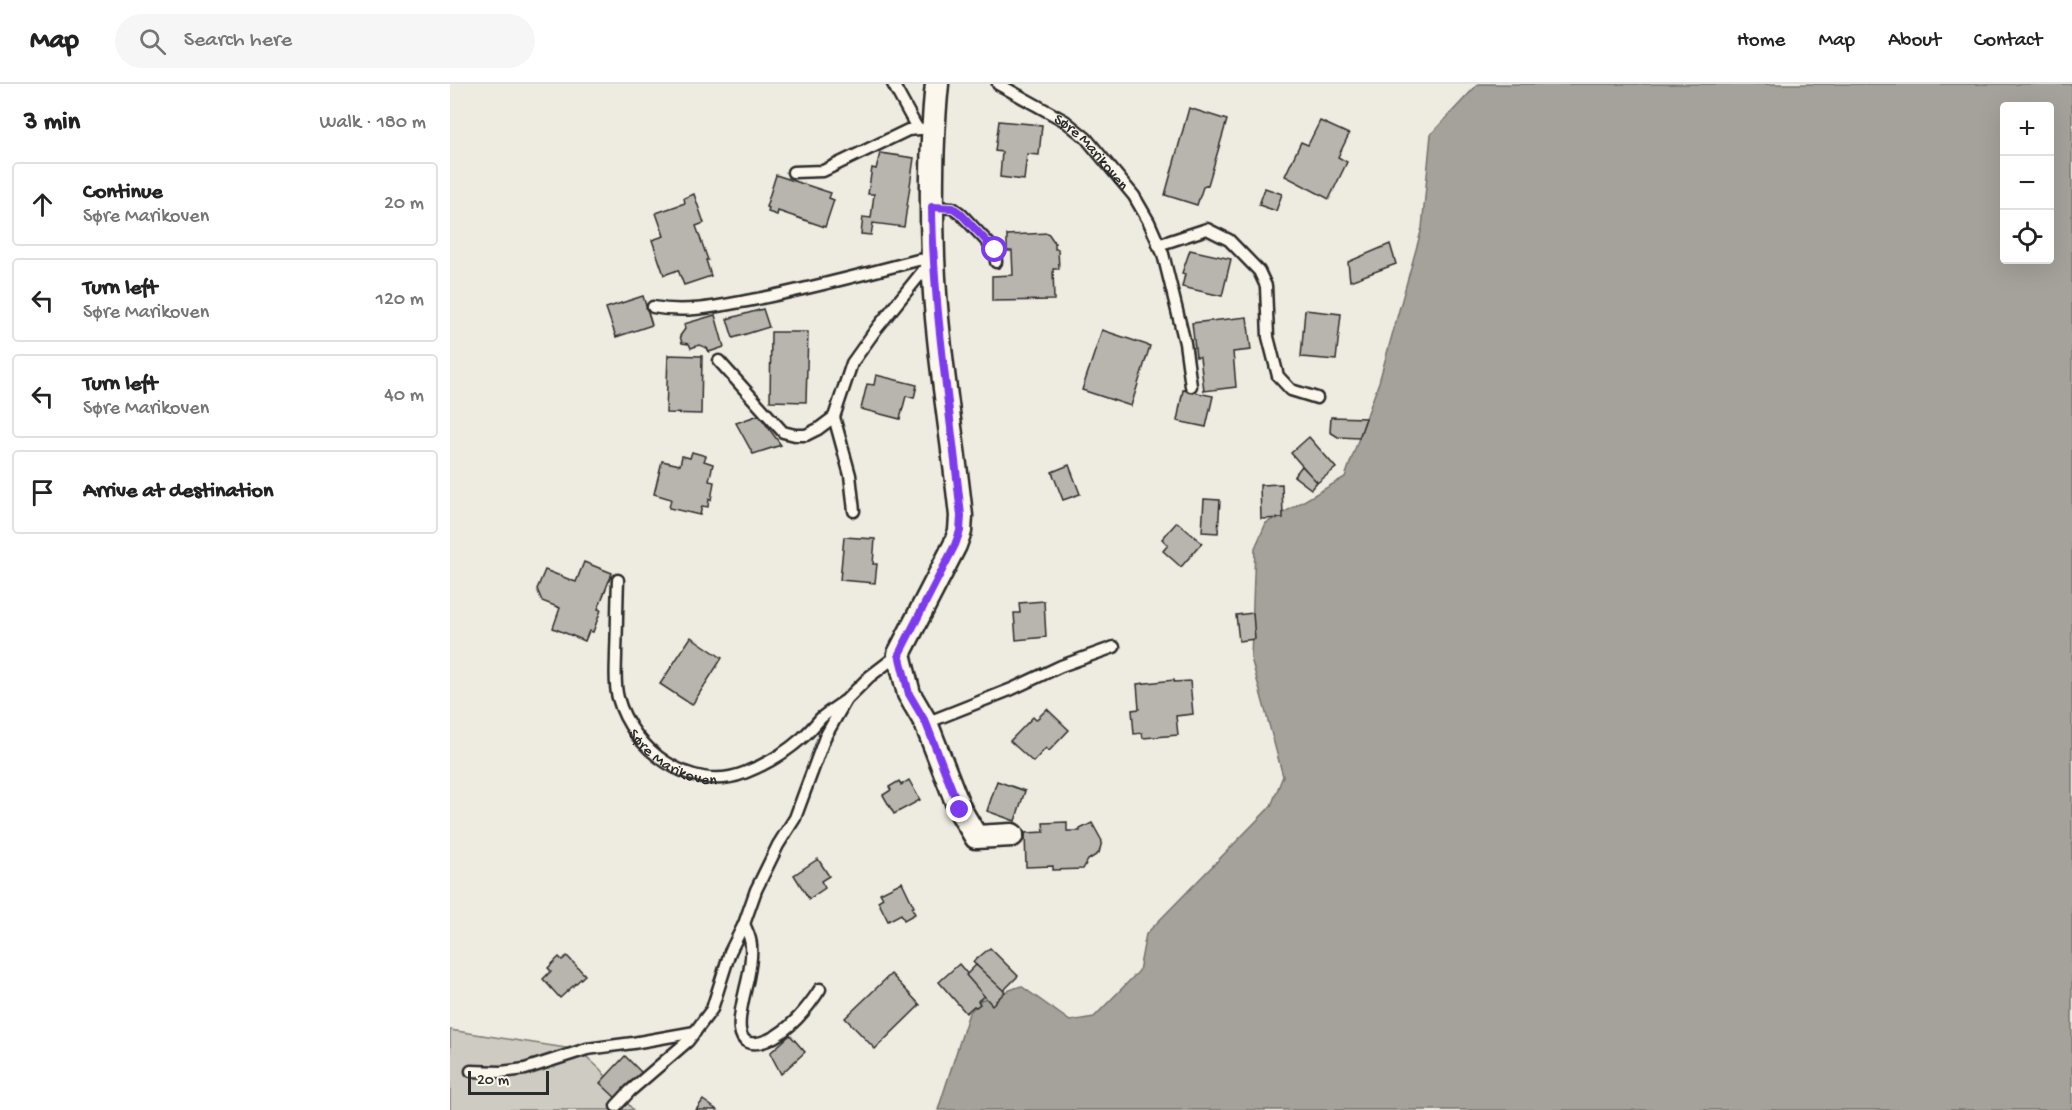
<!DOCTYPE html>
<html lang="en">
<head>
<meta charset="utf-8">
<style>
  :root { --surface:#fff; --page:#f6f6f6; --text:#222; --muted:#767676; --line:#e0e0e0 }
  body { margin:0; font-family:"Gochi Hand",sans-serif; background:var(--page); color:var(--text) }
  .controls { position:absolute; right:18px; top:18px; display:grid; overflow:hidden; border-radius:6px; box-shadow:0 6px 24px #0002 }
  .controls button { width:54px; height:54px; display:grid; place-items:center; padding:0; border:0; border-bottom:2px solid var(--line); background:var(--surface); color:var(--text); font:30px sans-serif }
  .scale { position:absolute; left:18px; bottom:15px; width:81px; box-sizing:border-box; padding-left:6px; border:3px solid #2b2b2b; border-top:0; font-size:16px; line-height:21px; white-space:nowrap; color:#2b2b2b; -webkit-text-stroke:4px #fbf7ec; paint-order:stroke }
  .stop { position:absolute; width:18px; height:18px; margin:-14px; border:4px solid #7c3aed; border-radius:50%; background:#fff }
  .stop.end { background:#7c3aed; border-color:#fff; box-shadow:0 2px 6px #0008 }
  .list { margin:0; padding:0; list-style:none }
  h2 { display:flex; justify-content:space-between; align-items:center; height:78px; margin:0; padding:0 24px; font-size:26px }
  h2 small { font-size:20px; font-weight:400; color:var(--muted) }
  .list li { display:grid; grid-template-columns:39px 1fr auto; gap:18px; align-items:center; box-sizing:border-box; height:84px; margin:0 12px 12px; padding:0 12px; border:2px solid var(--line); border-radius:6px }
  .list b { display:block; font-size:22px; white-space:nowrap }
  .list p { margin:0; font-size:20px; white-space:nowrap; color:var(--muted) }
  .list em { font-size:20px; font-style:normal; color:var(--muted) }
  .icon { flex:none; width:33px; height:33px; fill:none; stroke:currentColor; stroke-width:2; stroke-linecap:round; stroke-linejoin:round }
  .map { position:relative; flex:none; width:1622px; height:1026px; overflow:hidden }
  header { display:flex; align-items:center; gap:36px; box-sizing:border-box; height:84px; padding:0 30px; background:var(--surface); border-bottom:2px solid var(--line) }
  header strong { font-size:28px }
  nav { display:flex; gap:33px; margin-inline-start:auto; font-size:21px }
  .search { width:420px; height:54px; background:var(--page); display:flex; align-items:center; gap:15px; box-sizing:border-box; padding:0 21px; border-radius:33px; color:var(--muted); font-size:22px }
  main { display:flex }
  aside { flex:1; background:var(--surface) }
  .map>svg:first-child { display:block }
  .green { fill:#cecbc2; stroke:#7c7b76; stroke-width:1.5 }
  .water { fill:#a4a29a; stroke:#74726e; stroke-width:1.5; fill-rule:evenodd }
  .building { fill:#b8b5ae; stroke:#2b2b2b; stroke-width:1.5 }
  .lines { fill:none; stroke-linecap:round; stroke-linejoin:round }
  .service-casing { stroke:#2b2b2b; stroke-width:15 }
  .minor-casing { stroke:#2b2b2b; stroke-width:27 }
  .service { stroke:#fbf7ec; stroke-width:10 }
  .minor { stroke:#fbf7ec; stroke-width:22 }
  .route { stroke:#7c3aed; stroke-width:8 }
  .labels { text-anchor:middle; stroke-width:5; stroke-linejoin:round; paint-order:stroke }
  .street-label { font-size:16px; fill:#2b2b2b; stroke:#fbf7ec }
</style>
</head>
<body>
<header>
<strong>Map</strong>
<div class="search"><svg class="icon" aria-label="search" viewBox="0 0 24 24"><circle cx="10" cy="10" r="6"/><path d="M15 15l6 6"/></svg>Search here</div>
<nav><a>Home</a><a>Map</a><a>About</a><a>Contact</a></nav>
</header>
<main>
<aside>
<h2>3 min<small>Walk · 180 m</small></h2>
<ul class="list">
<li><svg class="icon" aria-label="ahead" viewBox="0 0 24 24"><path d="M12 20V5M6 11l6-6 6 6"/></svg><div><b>Continue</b><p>Søre Marikoven</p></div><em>20 m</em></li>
<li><svg class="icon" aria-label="left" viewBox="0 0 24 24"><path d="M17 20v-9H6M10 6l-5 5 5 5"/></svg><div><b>Turn left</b><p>Søre Marikoven</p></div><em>120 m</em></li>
<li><svg class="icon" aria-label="left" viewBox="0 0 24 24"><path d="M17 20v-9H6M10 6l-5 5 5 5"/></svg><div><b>Turn left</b><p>Søre Marikoven</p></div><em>40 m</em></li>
<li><svg class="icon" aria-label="arrive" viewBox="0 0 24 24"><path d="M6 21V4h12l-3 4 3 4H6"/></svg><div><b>Arrive at destination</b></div></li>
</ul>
</aside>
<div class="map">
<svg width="1622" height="1026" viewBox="0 0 1622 1026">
  <rect width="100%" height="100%" fill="#eeebe0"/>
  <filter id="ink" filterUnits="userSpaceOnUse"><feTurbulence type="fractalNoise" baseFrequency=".0167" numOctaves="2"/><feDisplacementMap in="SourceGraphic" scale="12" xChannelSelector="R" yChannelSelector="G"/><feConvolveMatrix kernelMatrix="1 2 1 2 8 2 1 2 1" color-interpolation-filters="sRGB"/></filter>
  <g filter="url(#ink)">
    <polygon class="green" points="0,946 129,966 150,985 183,1026 0,1026"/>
    <path class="water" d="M1028,0H1622V1026H488L519,929L531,916L571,902L620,937L644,933L689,887L696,850L821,722L833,692L801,574L805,464L816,439L895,393L929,298L972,144L981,50ZM1554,22H1600V176H1554Z"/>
    <g class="building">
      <polygon points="739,24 777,36 758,101 753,103 747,121 715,111"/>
      <polygon points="549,37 592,41 589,71 577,70 574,96 550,93 552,68 545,67"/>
      <polygon points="870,37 899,50 888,73 897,78 879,115 835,92 851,58 858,61"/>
      <polygon points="430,69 464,74 454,143 423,139 421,151 411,150 413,133 421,134 424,110 418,110 422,84 426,85"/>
      <polygon points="326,91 381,109 379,114 384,116 375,143 328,127 327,131 318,128 319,124 316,123"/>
      <polygon points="815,104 832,110 826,127 809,121"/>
      <polygon points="244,110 254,139 246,142 258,176 256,176 261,192 234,201 228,186 214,191 202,156 214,152 206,129 235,119 234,114"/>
      <polygon points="598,149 605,159 605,165 608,165 609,185 603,185 604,216 542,217 542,192 563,191 562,167 557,167 557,151"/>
      <polygon points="940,160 946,180 900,197 898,178"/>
      <polygon points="740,166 781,175 772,212 732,203 735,190 732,189"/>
      <polygon points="193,212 202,241 166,253 156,224"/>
      <polygon points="313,225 319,243 283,254 277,235"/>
      <polygon points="855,226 891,230 886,276 851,273"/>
      <polygon points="265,231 274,263 259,268 257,264 249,261 241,264 239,260 232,259 230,252 235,245 234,240"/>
      <polygon points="797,233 801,266 783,268 786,303 754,307 750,273 746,273 742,239"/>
      <polygon points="652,246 700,262 681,322 632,306"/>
      <polygon points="321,248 358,248 356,318 320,317"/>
      <polygon points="218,271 252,272 251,330 216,329"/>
      <polygon points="426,291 467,301 464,314 456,312 450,335 411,325 417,300 424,301"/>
      <polygon points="733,306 763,312 756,343 727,337"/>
      <polygon points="309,331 331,361 303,370 286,339"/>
      <polygon points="881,333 916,334 909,354 888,353 880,348"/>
      <polygon points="859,353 886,384 867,399 841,369"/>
      <polygon points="242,368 256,372 254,377 263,380 259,397 264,398 261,416 259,415 258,423 252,422 250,431 219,424 221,415 204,410 212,377 230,381 232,372 240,374"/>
      <polygon points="619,381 630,410 613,416 602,388"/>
      <polygon points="852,382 867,398 861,405 844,392"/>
      <polygon points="832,400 833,434 811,435 810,401"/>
      <polygon points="754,415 770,416 768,449 752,448"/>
      <polygon points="727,438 752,459 731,483 713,467 718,461 712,455"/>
      <polygon points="394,453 425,455 423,480 427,480 425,499 390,496"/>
      <polygon points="134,478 162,489 148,525 151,526 143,548 139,547 135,557 103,544 110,524 92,517 87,505 95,486 126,498"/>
      <polygon points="594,517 596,553 566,556 564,529 570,529 569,519"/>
      <polygon points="803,529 805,555 789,557 786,531"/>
      <polygon points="241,553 272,574 242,621 210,600"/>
      <polygon points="724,596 724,598 740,597 743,630 726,632 728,651 693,654 692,649 684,650 682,626 689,625 687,600"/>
      <polygon points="597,625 619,646 599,667 596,664 583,678 560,657 583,633 586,636"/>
      <polygon points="459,696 470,716 444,730 433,711 441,706 439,703 449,697 451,701"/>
      <polygon points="547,697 575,707 565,737 537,727"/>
      <polygon points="617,738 617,747 630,747 630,745 642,739 652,757 649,769 638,776 633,785 603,786 603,782 576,783 575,749 594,748 593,739"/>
      <polygon points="368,775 379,792 371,797 375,804 359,815 344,791"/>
      <polygon points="452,798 464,823 462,824 465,830 454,836 451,830 438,837 428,817 433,814 430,809"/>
      <polygon points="540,864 568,892 553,907 523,878"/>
      <polygon points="117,872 135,891 110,914 93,895 101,887 98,884 109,873 112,876"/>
      <polygon points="509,880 535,911 528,917 530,920 526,923 524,922 516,929 489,898"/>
      <polygon points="526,881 555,908 542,921 516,891"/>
      <polygon points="441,890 470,921 425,965 395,934"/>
      <polygon points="340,951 355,968 331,990 320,969"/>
      <polygon points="175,972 192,989 168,1016 150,999"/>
      <polygon points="253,1016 267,1026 246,1026"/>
    </g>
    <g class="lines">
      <g class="service-casing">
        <g id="service">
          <polyline points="443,0 467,44"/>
          <path id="s1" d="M548,0L615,37L636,54L684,112L699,138L713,170L735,259L741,302"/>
          <polyline points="343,88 373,87 458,46 482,44"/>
          <polyline points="482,123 503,124 510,129 545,166 546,178"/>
          <polyline points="708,161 757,145 779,156 809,187 816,202 818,253 828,292 841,306 867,314"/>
          <path d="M203,223C238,230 273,221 307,215C362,204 415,190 468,176L483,175"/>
          <polyline points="269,277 333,348 345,351 356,351 368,345 384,333 402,279 427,244 481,177"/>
          <polyline points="384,333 400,391 404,427"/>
          <path id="s2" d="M168,496C167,520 167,544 166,569C166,583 164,600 168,614C182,665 241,710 294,689C315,681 335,669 352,654C359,648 365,641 371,634C378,628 386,623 393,618"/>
          <polyline points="476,639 562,605 611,582 664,563"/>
          <path d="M294,840C297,847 301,854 301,862C302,872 300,884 298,894C294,914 273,974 318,956C339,947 358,924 370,905"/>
          <polyline points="21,987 51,988 75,985 137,965 183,959 245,948"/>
          <polyline points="166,1022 180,1007 238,957 262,925 280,868 294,840 306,806 328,761 345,734 375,653 396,616 419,593 449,570"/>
        </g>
      </g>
      <g class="minor-casing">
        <path id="minor" d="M487,0C481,57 481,116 483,173C486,260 502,346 511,432L510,447L505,461L449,570L459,610L476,639L510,726L526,753L562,751"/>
      </g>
      <use href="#service" class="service"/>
      <use href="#minor" class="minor"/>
    </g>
  </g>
  <g class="lines" filter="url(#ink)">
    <path class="route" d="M510,726L476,639L459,610L449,570L505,461L510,447L511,432C501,329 483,227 482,123L503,124L510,129L545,166"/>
  </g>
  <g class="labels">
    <g class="street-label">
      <text dy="6" stroke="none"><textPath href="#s1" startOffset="117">Søre Marikoven</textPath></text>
      <text dy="6" stroke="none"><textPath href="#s2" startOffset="204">Søre Marikoven</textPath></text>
    </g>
  </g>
</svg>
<div class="controls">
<button>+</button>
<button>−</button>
<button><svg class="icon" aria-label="locate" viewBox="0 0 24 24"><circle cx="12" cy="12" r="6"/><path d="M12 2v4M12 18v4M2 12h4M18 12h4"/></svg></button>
</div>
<div class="scale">20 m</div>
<div class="stop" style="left:545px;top:166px"></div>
<div class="stop end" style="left:510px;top:726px"></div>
</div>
</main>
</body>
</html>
